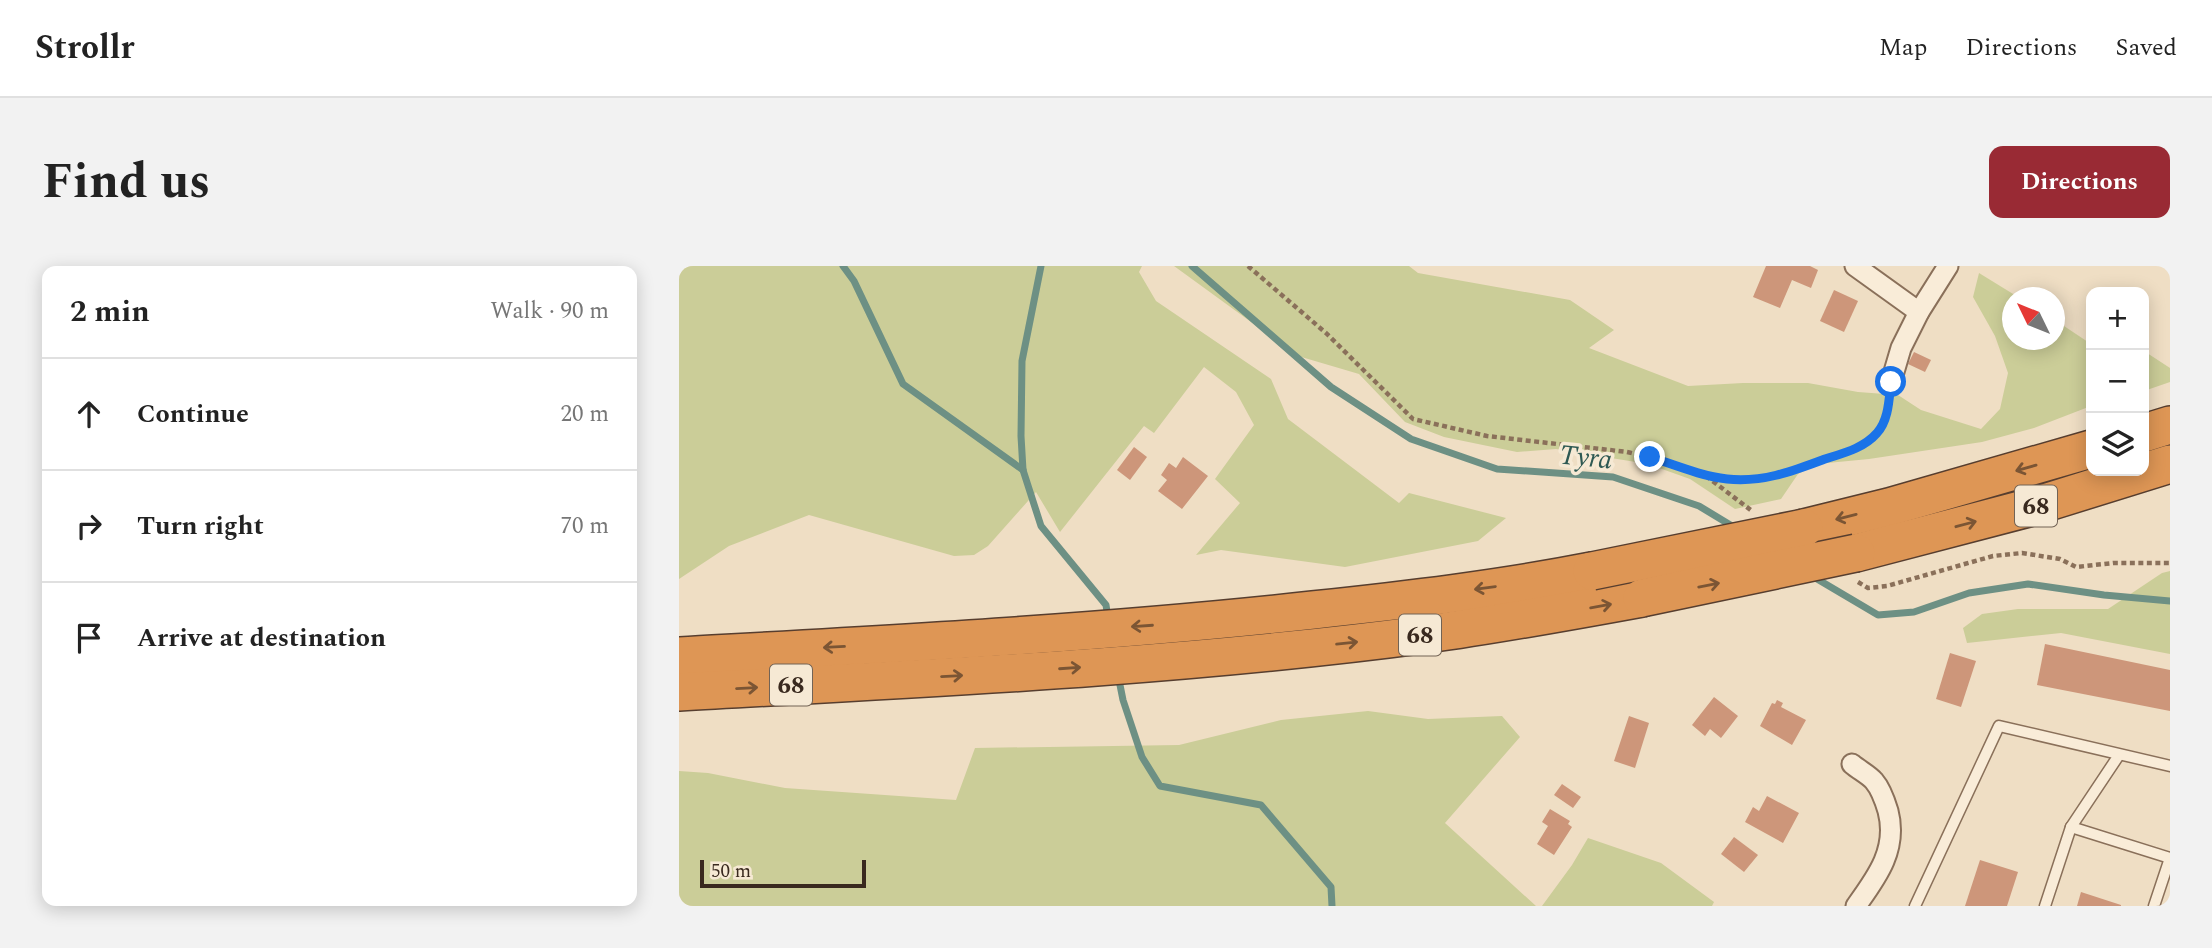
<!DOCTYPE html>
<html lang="en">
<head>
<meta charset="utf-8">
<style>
  :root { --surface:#fff; --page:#f2f2f2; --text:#222; --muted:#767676; --line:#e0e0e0; --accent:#992a34 }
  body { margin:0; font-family:Spectral,serif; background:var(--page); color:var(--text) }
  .controls { position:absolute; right:21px; top:21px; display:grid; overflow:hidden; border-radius:14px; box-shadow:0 4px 18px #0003 }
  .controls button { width:63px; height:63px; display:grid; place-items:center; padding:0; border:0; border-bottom:2px solid var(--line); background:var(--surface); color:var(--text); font:35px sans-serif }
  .compass { position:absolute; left:1323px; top:21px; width:63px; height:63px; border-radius:50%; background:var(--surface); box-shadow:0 4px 18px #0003; rotate:313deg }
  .scale { position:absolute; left:21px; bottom:18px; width:166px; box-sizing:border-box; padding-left:7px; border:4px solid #39291e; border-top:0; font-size:19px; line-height:24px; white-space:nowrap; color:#39291e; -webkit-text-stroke:5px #f6e9d4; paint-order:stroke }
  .stop { position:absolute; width:21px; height:21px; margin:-16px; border:5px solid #1a73e8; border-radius:50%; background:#fff }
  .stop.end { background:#1a73e8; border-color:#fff; box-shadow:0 2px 7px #0008 }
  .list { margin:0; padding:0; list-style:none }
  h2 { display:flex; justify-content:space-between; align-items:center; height:91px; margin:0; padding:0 28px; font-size:30px }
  h2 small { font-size:23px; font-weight:400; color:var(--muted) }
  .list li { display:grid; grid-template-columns:46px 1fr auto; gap:21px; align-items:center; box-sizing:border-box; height:112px; padding:0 28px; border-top:2px solid var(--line) }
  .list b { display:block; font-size:26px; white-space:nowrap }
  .list em { font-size:23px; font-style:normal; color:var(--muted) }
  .icon { flex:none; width:38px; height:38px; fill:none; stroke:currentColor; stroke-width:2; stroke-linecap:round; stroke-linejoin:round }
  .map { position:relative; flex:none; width:1491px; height:640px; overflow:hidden; border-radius:14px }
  header { display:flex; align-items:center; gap:42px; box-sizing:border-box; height:98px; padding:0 35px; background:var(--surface); border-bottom:2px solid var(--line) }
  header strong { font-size:33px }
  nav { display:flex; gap:38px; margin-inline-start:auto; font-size:24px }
  .intro { display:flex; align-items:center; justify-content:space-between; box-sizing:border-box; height:168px; padding:0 42px }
  h1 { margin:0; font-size:49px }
  .button { padding:18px 32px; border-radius:14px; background:var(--accent); color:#fff; font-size:24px; font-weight:700 }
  main { display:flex; gap:42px; padding:0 42px }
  aside { flex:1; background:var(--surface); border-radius:14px; box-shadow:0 4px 18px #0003 }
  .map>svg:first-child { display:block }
  .green { fill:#cbcd98 }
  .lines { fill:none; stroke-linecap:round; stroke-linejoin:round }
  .stream { stroke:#6d9084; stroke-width:7 }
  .building { fill:#cd967a }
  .lane-casing { stroke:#8a705a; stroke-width:13 }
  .street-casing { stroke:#8a705a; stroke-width:23 }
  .highway-casing { stroke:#573e2f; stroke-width:40 }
  .path { stroke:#8a705a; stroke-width:4.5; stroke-dasharray:5 3.5; stroke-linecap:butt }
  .lane { stroke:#f9ecd8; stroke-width:10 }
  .street { stroke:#f9ecd8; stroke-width:19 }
  .highway { stroke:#de9655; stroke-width:37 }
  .highway-bridge-casing { stroke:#573e2f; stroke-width:40; stroke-linecap:butt }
  .highway-bridge { stroke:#de9655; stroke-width:37 }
  .oneway { stroke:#7b5534 }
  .route { stroke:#1a73e8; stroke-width:9 }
  .labels { text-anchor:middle; stroke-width:7; stroke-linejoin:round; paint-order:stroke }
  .shield { fill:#f6e9d4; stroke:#726355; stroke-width:2 }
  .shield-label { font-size:24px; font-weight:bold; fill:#39291e }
  .water-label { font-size:28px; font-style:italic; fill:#2e5953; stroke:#f6e9d4 }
</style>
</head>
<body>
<header>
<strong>Strollr</strong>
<nav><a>Map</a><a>Directions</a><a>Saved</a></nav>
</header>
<div class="intro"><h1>Find us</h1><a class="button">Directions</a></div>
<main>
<aside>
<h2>2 min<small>Walk · 90 m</small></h2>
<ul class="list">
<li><svg class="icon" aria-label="ahead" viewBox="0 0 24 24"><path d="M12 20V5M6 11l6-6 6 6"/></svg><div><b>Continue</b></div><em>20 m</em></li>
<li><svg class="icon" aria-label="right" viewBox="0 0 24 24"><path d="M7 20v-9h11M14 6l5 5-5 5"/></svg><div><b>Turn right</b></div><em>70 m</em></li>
<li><svg class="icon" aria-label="arrive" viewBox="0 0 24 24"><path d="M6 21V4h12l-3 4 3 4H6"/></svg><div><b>Arrive at destination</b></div></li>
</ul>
</aside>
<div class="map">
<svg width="1491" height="640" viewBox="0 0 1491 640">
  <rect width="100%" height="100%" fill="#efdec4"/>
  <g class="green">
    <polygon points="0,0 463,0 460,6 477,35 592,113 609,153 720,237 730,227 827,252 799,275 666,301 542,284 517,289 561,237 536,213 575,159 557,126 525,101 475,167 465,160 381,266 357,226 309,280 295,289 275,290 130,249 50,280 0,313"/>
    <polygon points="495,0 730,0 739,7 891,34 935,64 910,82 1009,120 1064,117 1129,117 1179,126 1219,129 1242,144 1302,163 1321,143 1329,107 1316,70 1294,31 1300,7 1339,31 1334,32 1334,74 1376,74 1376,54 1412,78 1412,140 1355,162 1303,176 1190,193 1138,198 1119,208 1102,233 1056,243 1011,213 969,198 877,183 838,186 765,171 726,156 680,108 619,90"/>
    <polygon points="1465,85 1491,102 1491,116 1465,125"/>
    <polygon points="1491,305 1491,388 1382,367 1288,377 1284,362 1303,348 1339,343 1429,343 1483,307"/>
    <polygon points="689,445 749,453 823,450 841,471 766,557 857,640 0,640 0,505 29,507 106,522 277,534 296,482 500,479 602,454"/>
    <polygon points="909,572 982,597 1035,636 1033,640 863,640 893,599"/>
  </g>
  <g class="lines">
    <g class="stream">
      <polyline points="164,0 175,15 224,118 344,204"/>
      <polyline points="362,0 343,95 342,170 344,204 362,260 427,339 429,352"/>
      <polyline points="513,0 652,121 732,173 818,203 934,211 1020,240 1058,263"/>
      <polyline points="1133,310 1199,349 1235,346 1290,327 1349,318 1425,329 1491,335"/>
      <polyline points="439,409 444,434 463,491 481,520 582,539 652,621 653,640"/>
    </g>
  </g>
  <g class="building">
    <polygon points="1087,0 1131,0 1139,4 1132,22 1113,14 1101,42 1074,31"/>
    <polygon points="1155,24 1179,35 1165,66 1141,55"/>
    <polygon points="1235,86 1252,94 1246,106 1229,98"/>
    <polygon points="455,181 468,191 451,214 438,204"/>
    <polygon points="504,191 529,210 503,243 479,225 488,214 482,209 490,197 497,202"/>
    <polygon points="1366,378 1491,404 1491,445 1358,419"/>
    <polygon points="1271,387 1297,395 1282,441 1257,433"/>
    <polygon points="1035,431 1059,450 1042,472 1031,463 1026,470 1013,459"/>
    <polygon points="1098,434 1104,437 1102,441 1127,454 1113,479 1081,460 1093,437 1096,438"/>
    <polygon points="950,450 970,457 956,502 935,495"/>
    <polygon points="883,518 902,531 894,542 875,529"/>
    <polygon points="1088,530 1120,547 1104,577 1066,556 1074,541 1080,545"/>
    <polygon points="871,543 891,555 889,558 893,561 875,589 858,578 869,560 863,556"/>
    <polygon points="1055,571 1079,589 1065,606 1042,588"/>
    <polygon points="1301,594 1339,606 1328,640 1286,640"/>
    <polygon points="1402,626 1442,639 1442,640 1398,640"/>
  </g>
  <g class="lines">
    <g class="lane-casing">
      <g id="lane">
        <polyline points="1392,561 1491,592"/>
        <polyline points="1236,640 1320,460 1491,500"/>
        <polyline points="1366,640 1392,561 1440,489"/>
        <polyline points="1475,640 1491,592"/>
      </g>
    </g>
    <g class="street-casing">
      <g id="street">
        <polyline points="1176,0 1240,46"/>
        <polyline points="1212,116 1222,82 1240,46 1269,0"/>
        <path d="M1173,498C1180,504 1190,509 1195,515C1202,523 1206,535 1209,545C1219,583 1198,611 1177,640"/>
      </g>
    </g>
    <g class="highway-casing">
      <g id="highway">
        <polyline points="1465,167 1491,159"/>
        <polyline points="1125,262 1210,241 1412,183"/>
        <polyline points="1177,287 1353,241 1491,198"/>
        <path d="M0,390C212,378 424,367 634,344C728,334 821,323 913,305"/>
        <path d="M0,426C250,412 501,401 749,368C821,358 892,345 963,332"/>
      </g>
    </g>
    <g class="path">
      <path d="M569,0L647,67L734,153L808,170L948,186C981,193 1012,208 1046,213C1082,218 1116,204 1149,192C1166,186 1189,181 1200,165C1206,156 1208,144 1210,134"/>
      <polyline points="1027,210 1073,245"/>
      <polyline points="1179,316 1189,322 1208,320 1314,290 1343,287 1381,293 1397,301 1434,297 1491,297"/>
    </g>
    <use href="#lane" class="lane"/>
    <use href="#street" class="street"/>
    <use href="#highway" class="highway"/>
    <g class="highway-bridge-casing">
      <g id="highway-bridge">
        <polyline points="913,305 1125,262"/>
        <polyline points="963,332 1177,287"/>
      </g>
    </g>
    <use href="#highway-bridge" class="highway-bridge"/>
  </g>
  <defs><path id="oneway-shaft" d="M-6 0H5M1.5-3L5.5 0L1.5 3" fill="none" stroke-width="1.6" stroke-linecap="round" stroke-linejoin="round" transform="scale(1.75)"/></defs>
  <g class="oneway">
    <use href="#oneway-shaft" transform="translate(1347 202) rotate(164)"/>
    <use href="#oneway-shaft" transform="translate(1167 251) rotate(166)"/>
    <use href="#oneway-shaft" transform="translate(1287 258) rotate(-15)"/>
    <use href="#oneway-shaft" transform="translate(1030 319) rotate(-11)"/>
    <use href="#oneway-shaft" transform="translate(806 322) rotate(172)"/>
    <use href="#oneway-shaft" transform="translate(922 340) rotate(-10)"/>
    <use href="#oneway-shaft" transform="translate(463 360) rotate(176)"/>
    <use href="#oneway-shaft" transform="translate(668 377) rotate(-6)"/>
    <use href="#oneway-shaft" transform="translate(155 381) rotate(177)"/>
    <use href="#oneway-shaft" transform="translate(391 402) rotate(-4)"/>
    <use href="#oneway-shaft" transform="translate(273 410) rotate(-3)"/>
    <use href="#oneway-shaft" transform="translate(68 422) rotate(-3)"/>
  </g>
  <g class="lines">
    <path class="route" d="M971,191C996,199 1022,210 1048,213C1083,217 1114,205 1146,193C1165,187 1185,182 1198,167C1210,154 1210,132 1212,116"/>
  </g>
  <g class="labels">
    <g class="shield">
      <rect x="1336" y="219.5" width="42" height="41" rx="5"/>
      <rect x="720" y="348.5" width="42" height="41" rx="5"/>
      <rect x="91" y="398.5" width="42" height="41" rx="5"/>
    </g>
    <g class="shield-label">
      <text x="1357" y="248">68</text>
      <text x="741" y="377">68</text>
      <text x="112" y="427">68</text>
    </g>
    <g class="water-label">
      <text transform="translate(907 190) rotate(6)" y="10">Tyra</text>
    </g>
  </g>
</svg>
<div class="controls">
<button>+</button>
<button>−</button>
<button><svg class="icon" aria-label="layers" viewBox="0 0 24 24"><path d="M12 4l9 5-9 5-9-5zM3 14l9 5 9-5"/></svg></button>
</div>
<svg class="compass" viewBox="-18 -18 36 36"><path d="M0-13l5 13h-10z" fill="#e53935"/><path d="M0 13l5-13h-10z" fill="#767676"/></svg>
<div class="scale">50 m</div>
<div class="stop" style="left:1212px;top:116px"></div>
<div class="stop end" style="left:971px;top:191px"></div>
</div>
</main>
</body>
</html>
